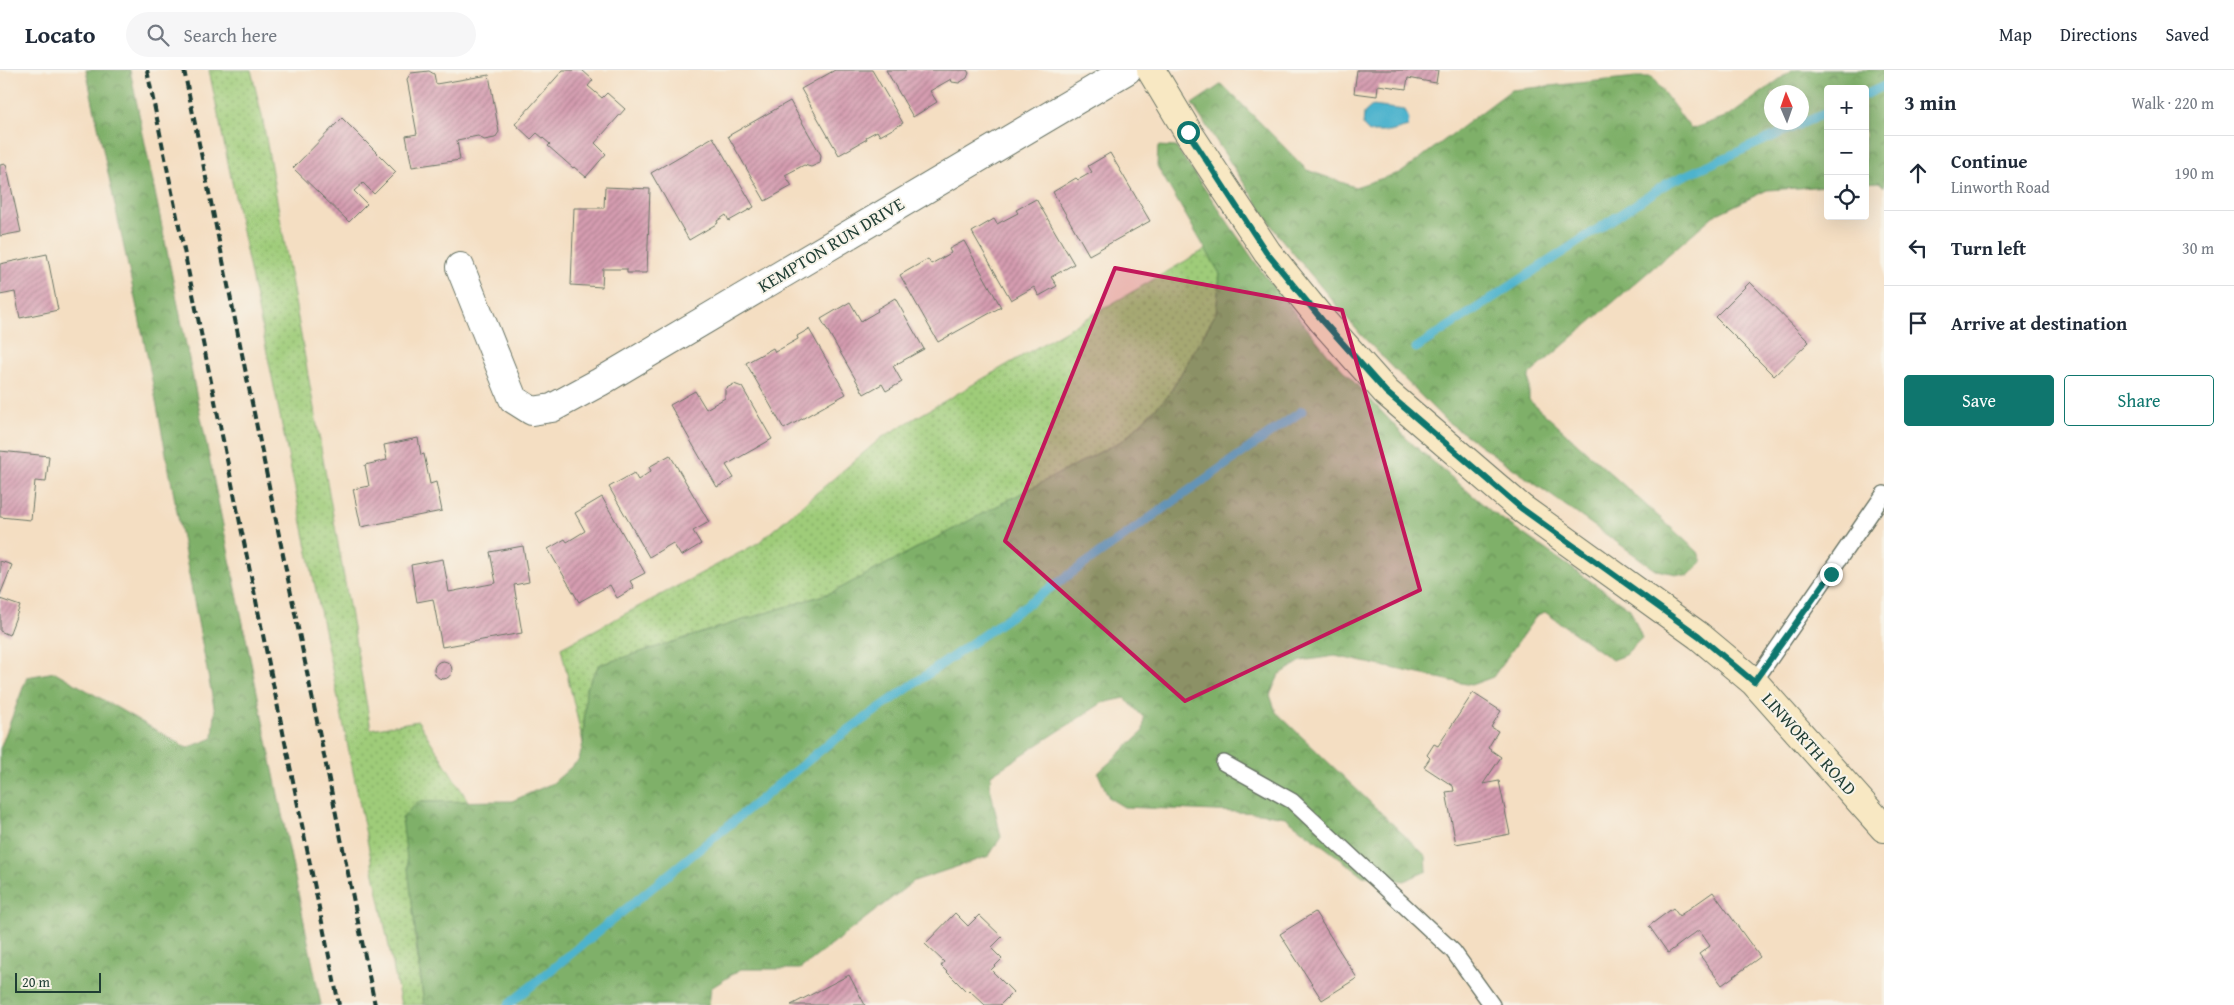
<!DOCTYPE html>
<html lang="en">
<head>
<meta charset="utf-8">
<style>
  :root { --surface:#fff; --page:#f6f6f7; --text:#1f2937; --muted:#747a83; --line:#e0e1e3; --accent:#0f766e }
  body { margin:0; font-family:"Gentium Book Plus",serif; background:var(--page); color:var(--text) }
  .controls { position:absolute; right:15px; top:15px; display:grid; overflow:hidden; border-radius:5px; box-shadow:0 5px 20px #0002 }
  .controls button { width:45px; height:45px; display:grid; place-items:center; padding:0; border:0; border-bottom:1px solid var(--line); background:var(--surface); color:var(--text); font:25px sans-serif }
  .compass { position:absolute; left:1764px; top:15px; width:45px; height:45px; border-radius:50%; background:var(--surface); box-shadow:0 5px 20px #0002; rotate:358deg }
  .scale { position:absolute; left:15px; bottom:12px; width:86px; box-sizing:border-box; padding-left:5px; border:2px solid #1f3d34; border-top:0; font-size:14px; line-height:18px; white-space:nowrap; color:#1f3d34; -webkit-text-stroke:4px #f7f3e8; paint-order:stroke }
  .stop { position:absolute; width:15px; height:15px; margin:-11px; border:4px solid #0f766e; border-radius:50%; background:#fff }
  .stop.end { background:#0f766e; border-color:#fff; box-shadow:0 1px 5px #0008 }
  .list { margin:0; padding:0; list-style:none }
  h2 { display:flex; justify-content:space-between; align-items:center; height:65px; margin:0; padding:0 20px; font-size:21px }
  h2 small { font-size:16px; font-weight:400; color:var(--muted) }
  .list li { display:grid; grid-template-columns:32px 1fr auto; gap:15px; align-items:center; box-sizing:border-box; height:75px; padding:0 20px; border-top:1px solid var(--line) }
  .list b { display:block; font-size:19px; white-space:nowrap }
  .list p { margin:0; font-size:16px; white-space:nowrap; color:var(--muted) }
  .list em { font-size:16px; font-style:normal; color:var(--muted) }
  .actions { display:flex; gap:10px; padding:15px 20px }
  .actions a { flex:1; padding:11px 0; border:1px solid var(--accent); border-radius:5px; text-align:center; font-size:18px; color:var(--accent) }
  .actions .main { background:var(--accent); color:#fff }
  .icon { flex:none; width:28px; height:28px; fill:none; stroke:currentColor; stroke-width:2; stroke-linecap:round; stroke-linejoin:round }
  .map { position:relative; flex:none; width:1884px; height:935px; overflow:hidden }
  header { display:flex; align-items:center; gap:30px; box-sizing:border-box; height:70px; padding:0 25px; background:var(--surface); border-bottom:1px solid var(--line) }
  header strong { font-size:24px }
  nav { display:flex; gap:28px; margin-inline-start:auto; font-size:18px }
  .search { width:350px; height:45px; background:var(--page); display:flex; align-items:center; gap:12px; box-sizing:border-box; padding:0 18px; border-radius:28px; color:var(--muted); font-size:19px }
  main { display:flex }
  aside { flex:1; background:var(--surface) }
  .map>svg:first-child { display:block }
  .grass { fill:url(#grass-dots); stroke:#5f8456 }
  .forest { fill:url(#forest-crowns); stroke:#4f764e; fill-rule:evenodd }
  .water { fill:#4eb3cd; stroke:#367880 }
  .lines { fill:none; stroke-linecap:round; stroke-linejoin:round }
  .stream { stroke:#4eb3cd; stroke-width:9 }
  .building { fill:url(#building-hatch) }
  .lane-casing { stroke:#6a7566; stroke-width:18 }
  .street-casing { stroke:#6a7566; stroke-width:30 }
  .secondary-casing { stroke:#6a7566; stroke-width:30 }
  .lane { stroke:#fff; stroke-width:15 }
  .street { stroke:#fff; stroke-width:28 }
  .secondary { stroke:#f8e8c3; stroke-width:28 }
  .rail { stroke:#1f3d34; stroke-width:4; stroke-dasharray:8 4; stroke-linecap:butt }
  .route { stroke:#0f766e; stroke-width:6 }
  .marked { fill:#c2185b; fill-opacity:0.2; stroke:#c2185b; stroke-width:4; stroke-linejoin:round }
  .labels { text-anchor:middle; stroke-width:4; stroke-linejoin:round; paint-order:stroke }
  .street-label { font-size:18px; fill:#1f3d34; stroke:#f7f3e8 }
</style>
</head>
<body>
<header>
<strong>Locato</strong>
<div class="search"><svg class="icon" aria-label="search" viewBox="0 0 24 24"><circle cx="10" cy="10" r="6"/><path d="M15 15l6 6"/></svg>Search here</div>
<nav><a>Map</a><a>Directions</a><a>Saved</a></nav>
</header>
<main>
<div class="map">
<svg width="1884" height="935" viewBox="0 0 1884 935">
  <defs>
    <pattern id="grass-dots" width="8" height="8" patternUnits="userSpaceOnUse" patternTransform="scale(1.25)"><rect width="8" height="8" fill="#9fcc79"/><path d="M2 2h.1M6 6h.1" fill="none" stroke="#81a764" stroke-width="1.8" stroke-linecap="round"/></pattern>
    <pattern id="forest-crowns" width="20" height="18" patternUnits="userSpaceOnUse" patternTransform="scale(1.25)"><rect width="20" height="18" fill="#7fb069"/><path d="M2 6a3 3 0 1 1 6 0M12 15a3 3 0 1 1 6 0" fill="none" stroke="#679057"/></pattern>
    <pattern id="building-hatch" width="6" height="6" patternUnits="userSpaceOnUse" patternTransform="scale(1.25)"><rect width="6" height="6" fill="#d59cb0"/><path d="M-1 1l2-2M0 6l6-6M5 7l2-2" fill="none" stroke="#ac8090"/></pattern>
  </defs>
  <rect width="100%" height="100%" fill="#f7f3e8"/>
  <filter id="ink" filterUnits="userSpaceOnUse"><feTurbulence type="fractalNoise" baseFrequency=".02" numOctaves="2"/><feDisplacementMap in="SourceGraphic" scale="10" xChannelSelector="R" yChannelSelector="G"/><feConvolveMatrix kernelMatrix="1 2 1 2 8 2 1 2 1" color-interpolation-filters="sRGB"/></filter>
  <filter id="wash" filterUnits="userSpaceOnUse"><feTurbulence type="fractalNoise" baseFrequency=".0096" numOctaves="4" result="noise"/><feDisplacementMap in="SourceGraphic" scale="20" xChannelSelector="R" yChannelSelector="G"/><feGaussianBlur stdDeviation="1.12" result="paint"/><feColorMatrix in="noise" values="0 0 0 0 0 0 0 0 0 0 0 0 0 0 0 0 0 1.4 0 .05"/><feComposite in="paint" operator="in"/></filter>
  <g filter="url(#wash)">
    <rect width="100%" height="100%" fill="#f4dec2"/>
    <g class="grass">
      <polygon points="209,0 251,0 262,46 371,659 418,651 468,731 417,732 415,868 424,935 401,935"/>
      <polygon points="1206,179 1220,204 1216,243 1168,326 1123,370 833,522 599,595 586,618 583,673 561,578 758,473 881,368"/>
    </g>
    <g class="forest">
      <polygon points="86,0 130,0 321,935 0,935 0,679 27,607 55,602 187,678 213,668 215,642 149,294"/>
      <path d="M1792,0H1884V117L1879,112L1865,113V19H1828V116L1767,120L1713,146L1529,305V330L1698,482L1702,492L1688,506L1656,500L1445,350L1362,266L1278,165L1192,34L1222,14L1307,100L1355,117L1402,102L1511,20L1636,7H1652L1691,59L1731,45ZM1772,22H1802V52H1772Z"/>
      <polygon points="1158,76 1176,77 1262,202 1327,283 1409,371 1492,442 1630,539 1642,568 1625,585 1612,590 1545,542 1537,545 1493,607 1471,615 1335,586 1301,591 1279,605 1270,625 1276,642 1426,786 1427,801 1404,811 1363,806 1285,747 1260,743 1124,737 1109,728 1098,703 1143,662 1144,648 1125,628 1102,633 991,705 990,717 1001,767 989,786 914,811 800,899 741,899 711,918 709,935 424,935 402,748 417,732 512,731 553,713 579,690 583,673 586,618 599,595 833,522 1123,370 1168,326 1216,243 1220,204 1157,96"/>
    </g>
    <polygon class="water" points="1372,36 1405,40 1409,49 1408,57 1390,62 1369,62 1363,56 1364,43"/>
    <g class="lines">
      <g class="stream">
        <polyline points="1865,25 1884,16"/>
        <polyline points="1416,278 1668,113 1828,42"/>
        <polyline points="508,935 827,675 1302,341"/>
      </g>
    </g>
    <g id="blocks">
      <g class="building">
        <polygon points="563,0 582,0 593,10 588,16 602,28 607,23 625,39 595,73 606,84 586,107 574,97 573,98 548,76 550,74 537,63 531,69 515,54"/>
        <polygon points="835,0 872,0 903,53 880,66 877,61 866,67 867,69 839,85 801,19"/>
        <polygon points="886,0 967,0 969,3 967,8 959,13 952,12 951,9 930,21 937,32 913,47"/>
        <polygon points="1357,0 1438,0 1436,13 1408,8 1406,19 1378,15 1377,26 1354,23"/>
        <polygon points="429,1 434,4 436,14 489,5 499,62 495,68 484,70 478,66 457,70 460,90 412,97 406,66 417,64 407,9 411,3"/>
        <polygon points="790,31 821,85 820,93 811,97 804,95 785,105 792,116 765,131 728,66"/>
        <polygon points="342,48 396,102 374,124 363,113 354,121 367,134 349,152 293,98"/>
        <polygon points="713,67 754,137 729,151 726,145 717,151 718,153 689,170 651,103"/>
        <polygon points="1110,83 1150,151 1089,185 1053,122 1076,108 1078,110 1092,102 1088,96"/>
        <polygon points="6,94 21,162 0,166 0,95"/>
        <polygon points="605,117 650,119 647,203 627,203 627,199 603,199 602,217 571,215 574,138 604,138"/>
        <polygon points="1036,129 1074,194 1051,207 1057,216 1039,226 1034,217 1011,230 972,162 994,149 997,154 1018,143 1016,140"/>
        <polygon points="964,171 1001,237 938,272 900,205 928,189 931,194 951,183 949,179"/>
        <polygon points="47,184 58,240 20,248 15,222 0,225 0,194"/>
        <polygon points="1750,212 1809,272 1774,306 1715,247"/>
        <polygon points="895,228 924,279 893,296 902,312 886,321 882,314 864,324 821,249 850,232 861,251 878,241 877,239"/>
        <polygon points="809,259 846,324 784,359 746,293 773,278 775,282 798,269 797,266"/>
        <polygon points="734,314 742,317 772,369 726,395 734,408 717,417 670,335 695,321 706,339 725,328 725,319"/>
        <polygon points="418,368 421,385 424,384 430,414 436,412 442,441 361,457 353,419 369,416 365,395 387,390 384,375"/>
        <polygon points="0,381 49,386 46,412 35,411 31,450 0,447"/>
        <polygon points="670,385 709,452 693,461 701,474 681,486 673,473 649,487 609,417 634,403 638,410 651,401 649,397"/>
        <polygon points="602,427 645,503 630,511 634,518 617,528 610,515 579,532 548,479 565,469 567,472 585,461 575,443"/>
        <polygon points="523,476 529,512 514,515 522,563 442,577 433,529 417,532 411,495 443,489 449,522 496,513 490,482"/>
        <polygon points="0,491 12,495 0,525"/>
        <polygon points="0,529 20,536 9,565 0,561"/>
        <circle cx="443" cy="600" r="9"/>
        <polygon points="1473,623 1501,641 1491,657 1498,661 1488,678 1501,687 1483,714 1499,711 1510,764 1456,774 1446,722 1454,721 1453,716 1424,697 1430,688 1427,685 1434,674 1438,676"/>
        <polygon points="1713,822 1760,887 1722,915 1699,884 1710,876 1699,860 1668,883 1649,856 1673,838 1679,846"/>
        <polygon points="1315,842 1357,908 1322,930 1280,864"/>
        <polygon points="955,843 968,856 979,845 1002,867 991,878 1002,889 991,900 1013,922 1000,935 985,935 969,920 967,922 941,896 944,892 925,874"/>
        <polygon points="849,905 865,935 791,935"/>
      </g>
    </g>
  </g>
  <g filter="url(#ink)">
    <use href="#blocks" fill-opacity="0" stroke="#6a7566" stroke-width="1"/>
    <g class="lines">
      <g class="lane-casing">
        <g id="lane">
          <polyline points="1754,612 1884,424"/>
          <polyline points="1224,693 1292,731 1453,881 1492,935"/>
        </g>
      </g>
      <g class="street-casing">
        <polyline id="street" points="460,197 513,329 532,341 552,338 600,312 1127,0"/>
      </g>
      <g class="secondary-casing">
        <polyline id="secondary" points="1151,0 1188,62 1267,182 1322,250 1386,322 1521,438 1699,566 1754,612 1884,758"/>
      </g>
      <use href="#lane" class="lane"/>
      <use href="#street" class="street"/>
      <use href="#secondary" class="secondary"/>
      <g class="rail">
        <polyline points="147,0 339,935"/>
        <polyline points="184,0 375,935"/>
      </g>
    </g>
  </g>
  <g class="lines" filter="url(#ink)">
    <polyline class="route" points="1188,62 1266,182 1322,250 1386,322 1521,438 1699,566 1754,612 1831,504"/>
  </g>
  <path class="marked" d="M1115,198L1342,240L1420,520L1185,631L1005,471Z"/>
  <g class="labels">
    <g class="street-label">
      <text transform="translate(831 175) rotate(-31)" y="6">KEMPTON RUN DRIVE</text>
      <text transform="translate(1809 674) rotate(48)" y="6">LINWORTH ROAD</text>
    </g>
  </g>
</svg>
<div class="controls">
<button>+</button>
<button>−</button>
<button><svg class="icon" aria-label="locate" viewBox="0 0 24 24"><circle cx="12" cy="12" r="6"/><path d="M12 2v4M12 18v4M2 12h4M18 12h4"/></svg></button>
</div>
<svg class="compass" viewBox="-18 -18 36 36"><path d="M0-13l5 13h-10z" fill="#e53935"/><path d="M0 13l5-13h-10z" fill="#747a83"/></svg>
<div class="scale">20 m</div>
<div class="stop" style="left:1188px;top:62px"></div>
<div class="stop end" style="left:1831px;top:504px"></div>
</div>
<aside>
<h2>3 min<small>Walk · 220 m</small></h2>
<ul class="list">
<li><svg class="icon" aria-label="ahead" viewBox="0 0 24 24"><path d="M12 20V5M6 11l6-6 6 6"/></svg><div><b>Continue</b><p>Linworth Road</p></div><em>190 m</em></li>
<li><svg class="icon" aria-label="left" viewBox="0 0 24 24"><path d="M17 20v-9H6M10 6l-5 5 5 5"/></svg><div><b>Turn left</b></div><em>30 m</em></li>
<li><svg class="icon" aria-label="arrive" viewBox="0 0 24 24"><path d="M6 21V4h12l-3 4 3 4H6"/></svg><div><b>Arrive at destination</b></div></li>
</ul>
<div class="actions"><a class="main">Save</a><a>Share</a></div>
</aside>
</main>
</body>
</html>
